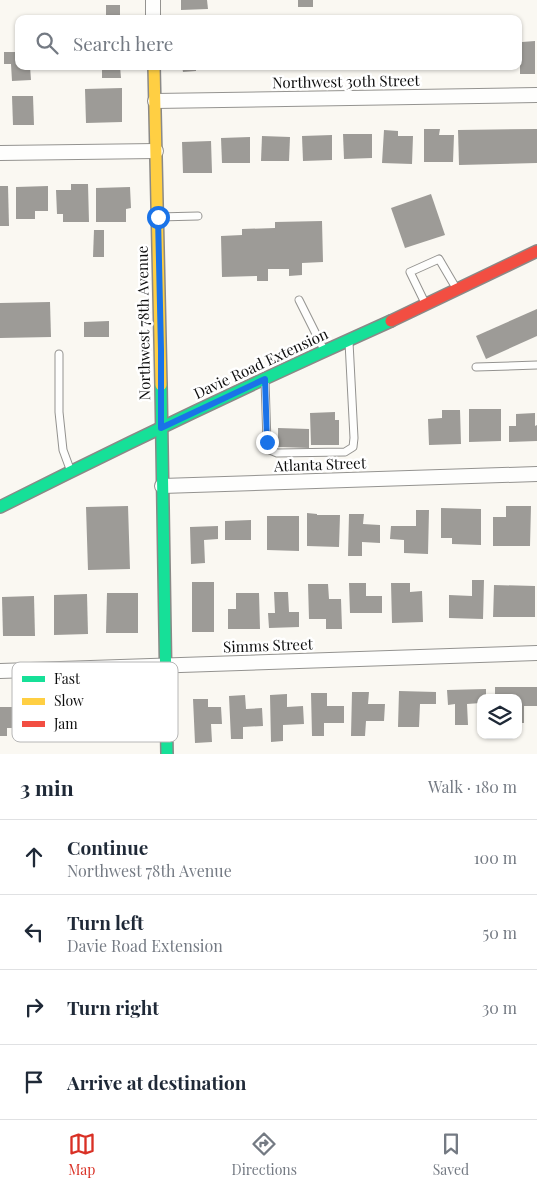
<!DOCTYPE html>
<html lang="en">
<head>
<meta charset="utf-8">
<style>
  :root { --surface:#fff; --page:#f2f2f3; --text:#1f2937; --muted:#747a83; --line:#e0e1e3; --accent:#d93025 }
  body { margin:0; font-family:"Playfair Display",serif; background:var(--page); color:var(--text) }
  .controls { position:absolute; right:15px; bottom:15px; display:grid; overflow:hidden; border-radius:10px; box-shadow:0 1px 4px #0004 }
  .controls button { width:45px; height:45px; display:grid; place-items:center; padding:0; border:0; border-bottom:1px solid var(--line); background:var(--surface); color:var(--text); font:25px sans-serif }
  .stop { position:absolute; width:15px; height:15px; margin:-11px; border:4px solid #1a73e8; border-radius:50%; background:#fff }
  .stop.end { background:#1a73e8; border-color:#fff; box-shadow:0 1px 5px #0008 }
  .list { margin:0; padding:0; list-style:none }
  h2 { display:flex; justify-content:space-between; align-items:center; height:65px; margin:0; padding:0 20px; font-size:21px }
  h2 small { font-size:16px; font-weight:400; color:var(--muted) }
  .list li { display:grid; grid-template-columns:32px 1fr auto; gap:15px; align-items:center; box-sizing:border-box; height:75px; padding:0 20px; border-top:1px solid var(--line) }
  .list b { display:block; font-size:19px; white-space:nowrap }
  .list p { margin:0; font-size:16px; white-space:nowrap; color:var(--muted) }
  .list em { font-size:16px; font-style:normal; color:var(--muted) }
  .icon { flex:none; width:28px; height:28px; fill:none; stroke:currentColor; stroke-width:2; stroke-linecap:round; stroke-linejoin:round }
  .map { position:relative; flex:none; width:537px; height:754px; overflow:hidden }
  .search { position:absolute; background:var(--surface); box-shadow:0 1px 4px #0004; left:15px; right:15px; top:15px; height:55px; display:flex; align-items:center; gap:12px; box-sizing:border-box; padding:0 18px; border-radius:10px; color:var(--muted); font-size:19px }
  .sheet { height:365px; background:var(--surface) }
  nav { display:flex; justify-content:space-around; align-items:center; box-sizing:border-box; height:70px; border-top:1px solid var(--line); background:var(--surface); font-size:14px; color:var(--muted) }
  nav a { display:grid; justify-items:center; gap:2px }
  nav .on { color:var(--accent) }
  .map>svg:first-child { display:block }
  .building { fill:#9d9b97 }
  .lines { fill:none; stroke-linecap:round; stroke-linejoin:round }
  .lane-casing { stroke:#949390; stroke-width:9 }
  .street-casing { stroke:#949390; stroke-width:16 }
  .fast-casing { stroke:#8a8987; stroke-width:14 }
  .slow-casing { stroke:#8a8987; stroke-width:14 }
  .jam-casing { stroke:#8a8987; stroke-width:14 }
  .lane { stroke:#fefefd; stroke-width:7 }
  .street { stroke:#fefefd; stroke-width:14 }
  .fast { stroke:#16e098; stroke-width:11 }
  .slow { stroke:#ffcf43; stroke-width:11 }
  .jam { stroke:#f24e42; stroke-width:11 }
  .route { stroke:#1a73e8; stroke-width:6 }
  .labels { text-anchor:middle; stroke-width:5; stroke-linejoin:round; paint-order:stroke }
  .street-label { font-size:15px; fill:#0d0d0d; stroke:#fff }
  .key { fill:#fff; stroke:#b6b6b6; stroke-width:1 }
  .key-label { font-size:14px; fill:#0d0d0d }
</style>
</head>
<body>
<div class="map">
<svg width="537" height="754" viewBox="0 0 537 754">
  <rect width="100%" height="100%" fill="#faf8f2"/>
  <g class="building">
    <polygon points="181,0 207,0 208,9 181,10"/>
    <rect x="298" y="0" width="15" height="7"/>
    <polygon points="106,5 120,5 120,19 80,19 80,15 106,15"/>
    <polygon points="518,34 522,34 522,42 535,41 535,74 520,74 520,62 518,62"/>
    <polygon points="4,52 19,52 19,66 30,66 31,80 12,81 11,64 4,64"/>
    <polygon points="102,66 120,66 121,78 102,78"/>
    <polygon points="182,66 196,66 196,71 183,72"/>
    <polygon points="122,88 122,122 86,123 85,89"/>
    <polygon points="12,96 33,96 34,125 13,125"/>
    <polygon points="424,129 440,129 439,135 454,135 453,162 424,162"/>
    <polygon points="537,129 537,163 459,165 458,130"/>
    <polygon points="384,130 398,131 398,136 413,136 412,164 382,163"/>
    <polygon points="343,134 372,134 372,158 344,159"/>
    <polygon points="332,135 332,160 303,161 302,136"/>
    <polygon points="262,136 290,137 289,161 261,161"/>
    <polygon points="250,137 250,163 222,163 221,138"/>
    <polygon points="211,141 212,173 183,173 182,142"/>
    <polygon points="71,184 88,184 89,222 63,222 63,214 57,214 56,190 71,190"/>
    <polygon points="0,186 8,186 9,226 0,226"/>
    <polygon points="48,186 48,211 35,211 35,219 16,219 16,187"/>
    <polygon points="130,187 131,208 126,209 126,222 96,222 96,188"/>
    <polygon points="431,194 445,235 405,248 391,208"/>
    <polygon points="322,221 323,262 302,263 302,275 289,276 289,269 268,269 268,281 257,281 257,276 222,277 221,236 242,235 242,229 275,228 275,222"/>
    <polygon points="94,230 104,230 104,257 93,257"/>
    <polygon points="50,302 51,337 0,338 0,303"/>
    <polygon points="537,309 537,336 486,359 476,336"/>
    <polygon points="109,321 109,337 84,337 84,322"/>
    <polygon points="469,409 501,409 501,441 469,442"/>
    <polygon points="442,410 460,410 461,444 429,445 428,419 442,418"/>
    <polygon points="335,412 335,420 339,420 339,445 311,445 310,413"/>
    <polygon points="535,413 535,426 537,425 537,441 509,442 509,426 516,426 516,414"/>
    <polygon points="278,428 309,429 309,448 278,447"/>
    <polygon points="128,506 130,569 88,570 86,507"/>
    <polygon points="506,506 531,506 530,546 493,546 493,517 506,517"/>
    <polygon points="441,508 481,509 481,545 452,544 452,538 441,538"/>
    <polygon points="416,510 429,510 428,554 404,553 404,540 390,539 391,526 416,526"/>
    <polygon points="307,513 317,514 317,515 340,515 339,547 307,546"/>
    <polygon points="349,514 364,514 363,524 380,525 380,543 362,542 362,556 348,556"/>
    <polygon points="267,516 299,516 299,551 267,550"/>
    <polygon points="251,520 251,540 225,540 225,521"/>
    <polygon points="218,526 218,539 204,540 205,563 191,564 190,527"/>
    <polygon points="472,580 484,580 483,619 449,618 449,595 472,596"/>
    <rect x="192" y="582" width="22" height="50"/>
    <polygon points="349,583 366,583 366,596 382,596 382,613 350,613"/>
    <polygon points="391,583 410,583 410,592 422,591 423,622 392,623"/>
    <polygon points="308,584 328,584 329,599 341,599 342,629 326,629 326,619 309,619"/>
    <polygon points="494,585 535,586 535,617 493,617"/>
    <polygon points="274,592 288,592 289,612 299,612 299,627 269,628 268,613 275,613"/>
    <polygon points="107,593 138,593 138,633 106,633"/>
    <polygon points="236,593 259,593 260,629 228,629 228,609 236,609"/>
    <polygon points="87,594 88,634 54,635 54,595"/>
    <polygon points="34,596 35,636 3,636 2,597"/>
    <polygon points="495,687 537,687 537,706 524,706 524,723 518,723 518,698 495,698"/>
    <polygon points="486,689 486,698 481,698 481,703 467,704 468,725 455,725 455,704 448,705 447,690"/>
    <polygon points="399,691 436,692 436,704 420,704 419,727 398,727"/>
    <polygon points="352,692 369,692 368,704 385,704 384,721 366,721 365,736 351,736"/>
    <polygon points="311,693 327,693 327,706 344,706 344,723 324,723 324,736 312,736"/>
    <polygon points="287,694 287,707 303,706 304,724 283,725 283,741 271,742 270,695"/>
    <polygon points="245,695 246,709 262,708 263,726 243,727 243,739 231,739 229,696"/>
    <polygon points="193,699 208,699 208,707 221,707 222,724 211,724 212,742 195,743"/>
    <polygon points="0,707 19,707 19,728 7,728 7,736 0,736"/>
  </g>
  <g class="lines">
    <g class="lane-casing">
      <g id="lane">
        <polyline points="158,217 198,216"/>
        <polyline points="299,300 324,350"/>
        <polyline points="426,305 410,272 439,259 456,288"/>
        <polyline points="59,354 59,412 63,450 70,469"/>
        <polyline points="476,367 537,365"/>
        <polyline points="265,380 267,443 270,450 277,453 345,452 353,447 354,438 349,342"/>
      </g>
    </g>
    <g class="street-casing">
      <g id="street">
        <polyline points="153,0 153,19"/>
        <polyline points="155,101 537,95"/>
        <polyline points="0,153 156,151"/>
        <polyline points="162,486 537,474"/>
        <polyline points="0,671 537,653"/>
      </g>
    </g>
    <g class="fast-casing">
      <g id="fast">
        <polyline points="161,385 167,754"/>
        <path d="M0,507C129,442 259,380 391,321"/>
      </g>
    </g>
    <g class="slow-casing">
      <polyline id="slow" points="154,66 161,385"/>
    </g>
    <g class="jam-casing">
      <polyline id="jam" points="391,321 537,251"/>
    </g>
    <use href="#lane" class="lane"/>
    <use href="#street" class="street"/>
    <use href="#fast" class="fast"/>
    <use href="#slow" class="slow"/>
    <use href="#jam" class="jam"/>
  </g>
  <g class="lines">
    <polyline class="route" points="158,217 161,350 161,428 265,379 267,442"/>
  </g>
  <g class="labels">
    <g class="street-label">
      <text transform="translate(346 82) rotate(-1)" y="5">Northwest 30th Street</text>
      <text transform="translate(144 323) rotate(-91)" y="5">Northwest 78th Avenue</text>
      <text transform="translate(261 364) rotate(-25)" y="5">Davie Road Extension</text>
      <text transform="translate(320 465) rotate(-2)" y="5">Atlanta Street</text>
      <text transform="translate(268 646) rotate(-2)" y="5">Simms Street</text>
    </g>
  </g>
  <rect x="12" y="662" width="166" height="80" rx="8" class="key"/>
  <rect x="22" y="676" width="23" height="6" fill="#16e098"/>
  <rect x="22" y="698" width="23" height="7" fill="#ffcf43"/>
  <rect x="22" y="721" width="23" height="6" fill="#f24e42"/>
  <g class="key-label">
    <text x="54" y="684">Fast</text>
    <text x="54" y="706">Slow</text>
    <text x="54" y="729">Jam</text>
  </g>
</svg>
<div class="controls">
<button><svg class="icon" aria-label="layers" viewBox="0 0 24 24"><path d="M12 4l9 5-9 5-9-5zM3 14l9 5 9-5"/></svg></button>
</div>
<div class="stop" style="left:158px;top:217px"></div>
<div class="stop end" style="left:267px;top:442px"></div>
<div class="search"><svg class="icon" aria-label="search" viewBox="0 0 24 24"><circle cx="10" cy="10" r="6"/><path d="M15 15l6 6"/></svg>Search here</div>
</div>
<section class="sheet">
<h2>3 min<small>Walk · 180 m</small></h2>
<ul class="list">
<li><svg class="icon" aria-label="ahead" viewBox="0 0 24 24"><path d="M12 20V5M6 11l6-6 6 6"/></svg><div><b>Continue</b><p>Northwest 78th Avenue</p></div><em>100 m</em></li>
<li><svg class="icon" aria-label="left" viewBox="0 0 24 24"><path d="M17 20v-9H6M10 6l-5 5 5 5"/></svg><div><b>Turn left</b><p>Davie Road Extension</p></div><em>50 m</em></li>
<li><svg class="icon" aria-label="right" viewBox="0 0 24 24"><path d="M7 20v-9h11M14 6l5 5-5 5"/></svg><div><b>Turn right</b></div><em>30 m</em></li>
<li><svg class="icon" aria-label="arrive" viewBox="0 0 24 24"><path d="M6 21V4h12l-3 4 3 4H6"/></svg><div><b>Arrive at destination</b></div></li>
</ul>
</section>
<nav>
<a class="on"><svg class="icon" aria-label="map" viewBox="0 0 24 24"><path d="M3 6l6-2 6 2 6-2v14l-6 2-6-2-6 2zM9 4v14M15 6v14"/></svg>Map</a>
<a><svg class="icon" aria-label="directions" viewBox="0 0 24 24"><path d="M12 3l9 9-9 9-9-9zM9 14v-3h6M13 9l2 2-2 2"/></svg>Directions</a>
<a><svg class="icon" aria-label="saved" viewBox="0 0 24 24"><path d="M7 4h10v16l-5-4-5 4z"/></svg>Saved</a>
</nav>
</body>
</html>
